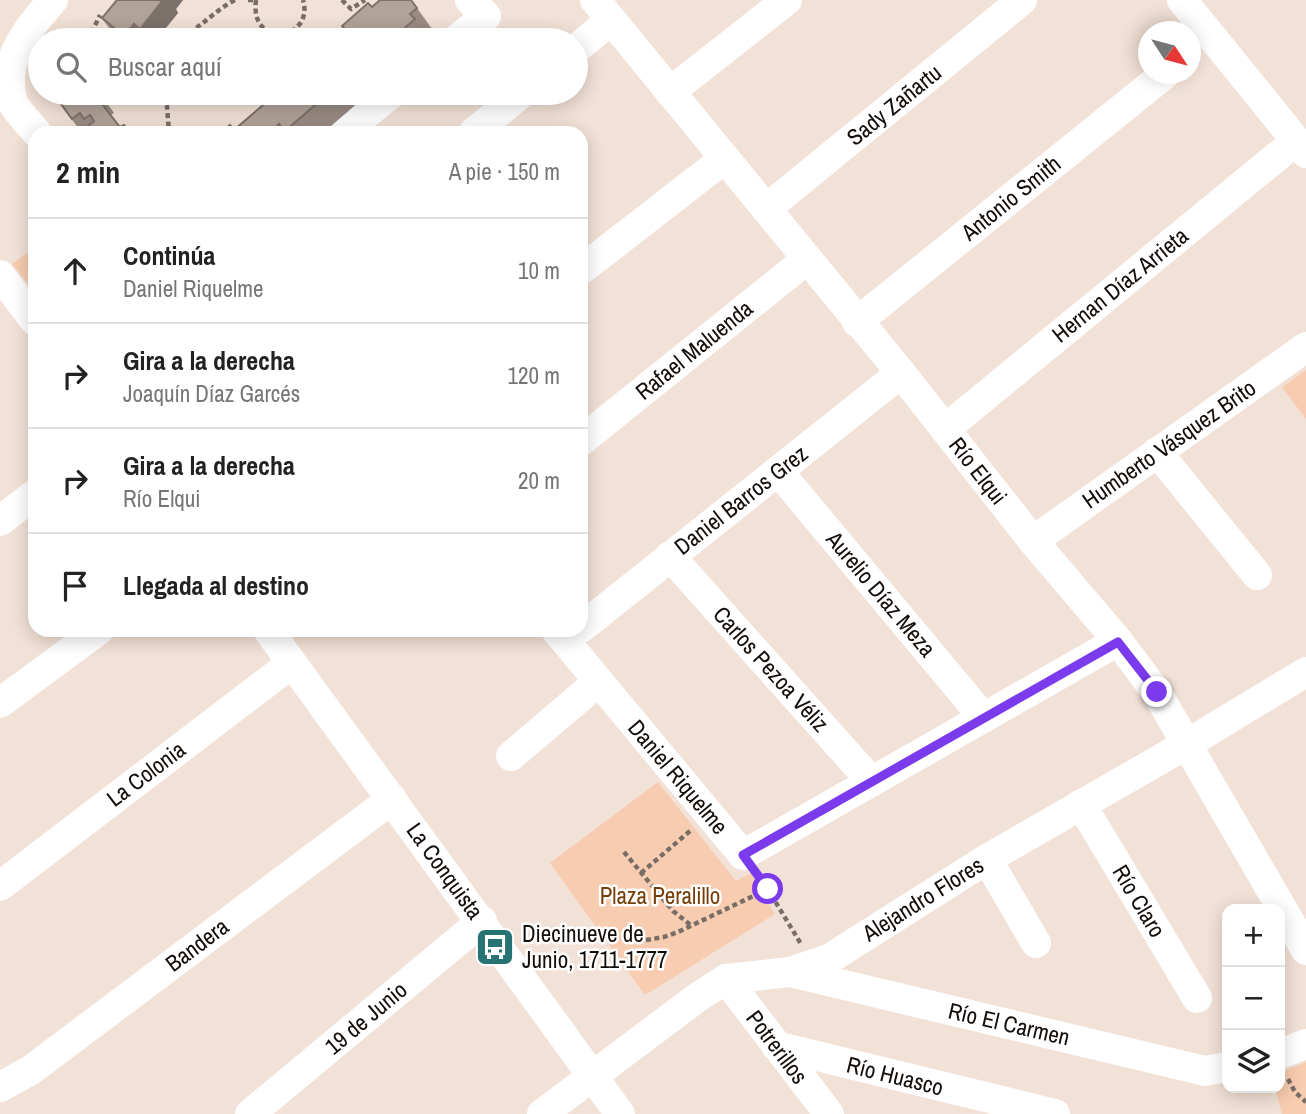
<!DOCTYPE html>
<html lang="es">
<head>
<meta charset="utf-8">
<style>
  :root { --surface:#fff; --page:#f2f2f2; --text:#222; --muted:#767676; --line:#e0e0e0 }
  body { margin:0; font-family:"Archivo Narrow",sans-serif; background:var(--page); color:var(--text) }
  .controls { position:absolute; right:21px; bottom:21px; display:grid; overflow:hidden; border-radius:14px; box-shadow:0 4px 18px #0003 }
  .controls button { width:63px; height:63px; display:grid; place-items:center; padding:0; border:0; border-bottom:2px solid var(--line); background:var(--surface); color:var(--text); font:35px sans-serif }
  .compass { position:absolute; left:1138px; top:21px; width:63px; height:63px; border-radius:50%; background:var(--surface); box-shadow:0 4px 18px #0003; rotate:126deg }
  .stop { position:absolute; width:21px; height:21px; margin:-16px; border:5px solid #7c3aed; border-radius:50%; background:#fff }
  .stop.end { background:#7c3aed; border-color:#fff; box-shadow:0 2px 7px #0008 }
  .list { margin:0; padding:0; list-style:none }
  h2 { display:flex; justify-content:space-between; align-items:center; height:91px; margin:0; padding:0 28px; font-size:30px }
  h2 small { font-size:23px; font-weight:400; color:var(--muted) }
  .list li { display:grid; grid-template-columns:46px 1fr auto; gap:21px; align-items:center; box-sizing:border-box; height:105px; padding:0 28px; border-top:2px solid var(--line) }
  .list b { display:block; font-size:26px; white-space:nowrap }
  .list p { margin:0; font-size:23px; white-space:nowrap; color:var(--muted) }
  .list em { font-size:23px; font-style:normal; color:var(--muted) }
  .icon { flex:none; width:38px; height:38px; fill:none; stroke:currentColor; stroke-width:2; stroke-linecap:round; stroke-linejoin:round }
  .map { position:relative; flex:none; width:1306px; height:1114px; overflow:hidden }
  .search { position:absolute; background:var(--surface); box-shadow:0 4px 18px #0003; left:28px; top:28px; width:560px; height:77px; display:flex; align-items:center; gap:18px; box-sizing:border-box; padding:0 24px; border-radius:38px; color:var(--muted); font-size:26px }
  .panel { position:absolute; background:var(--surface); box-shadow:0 4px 18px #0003; left:28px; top:126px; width:560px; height:511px; border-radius:21px }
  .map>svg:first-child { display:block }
  .green { fill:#f8ccb0 }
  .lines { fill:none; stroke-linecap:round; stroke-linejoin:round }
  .path { stroke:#796e67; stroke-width:4.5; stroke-dasharray:5 3.5; stroke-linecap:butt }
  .minor { stroke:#fff; stroke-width:30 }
  .wall { fill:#998c84 }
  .shaded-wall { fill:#7d726b }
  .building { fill:#b2a399; stroke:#7d726b; stroke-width:2 }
  .route { stroke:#7c3aed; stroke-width:9 }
  .labels { text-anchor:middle; stroke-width:5; stroke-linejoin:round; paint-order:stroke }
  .street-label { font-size:23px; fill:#130d0a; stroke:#fff }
  .park-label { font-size:23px; fill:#773d08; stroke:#fff }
  .poi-label { font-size:23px; fill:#130d0a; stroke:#fff; text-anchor:start }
</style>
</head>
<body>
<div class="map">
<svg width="1306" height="1114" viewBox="0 0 1306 1114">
  <rect width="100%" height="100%" fill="#f2e1d6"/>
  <g class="green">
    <polygon points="35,247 35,291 12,264"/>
    <polygon points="1306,370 1306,419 1282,387"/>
    <polygon points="658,782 736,881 751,873 775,914 645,995 550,863"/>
    <polygon points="1306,1062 1306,1114 1282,1114 1275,1088 1280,1088 1280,1073"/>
  </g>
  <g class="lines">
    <g class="path">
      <polyline points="248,0 256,0"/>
      <path d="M256,0C249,50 315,40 303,0"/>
      <polyline points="342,0 351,9 365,0"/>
      <polyline points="97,40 92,32 100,15"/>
      <path d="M174,40C200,30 212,12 235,0"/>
      <polyline points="154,93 167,106 169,133"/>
      <polyline points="624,852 673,911 692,926"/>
      <polyline points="641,873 690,831"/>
      <polyline points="758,873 801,944"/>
      <polyline points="646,940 664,937 678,932 768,889"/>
      <polyline points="1288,1079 1295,1092 1306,1102"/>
    </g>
    <g class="minor">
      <polyline points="595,0 901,373 1033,541 1118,641 1157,693 1306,950"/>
      <polyline points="1182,0 1306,153"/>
      <polyline points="456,40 486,16 470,0"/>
      <polyline points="576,49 611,20"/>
      <polyline points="670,92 787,0"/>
      <path d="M37,133C29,123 19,114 13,103C0,60 28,29 53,0"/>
      <polyline points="343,133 392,93"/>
      <polyline points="473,133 522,93"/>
      <polyline points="766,209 1022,0"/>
      <polyline points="581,270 724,159"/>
      <polyline points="0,275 35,321"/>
      <polyline points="857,322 1165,74"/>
      <polyline points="945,429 1296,141"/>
      <polyline points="581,441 806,260"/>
      <polyline points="1157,452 1257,575"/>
      <polyline points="778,471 984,718"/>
      <polyline points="0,521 35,494"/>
      <polyline points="1033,541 1306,347"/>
      <polyline points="670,556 872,782"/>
      <polyline points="581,628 901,373"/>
      <polyline points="268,630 620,1114"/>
      <polyline points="556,630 743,855 1118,641"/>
      <polyline points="0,703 99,630"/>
      <polyline points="511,756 598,682"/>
      <polyline points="1081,804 1197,998"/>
      <polyline points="987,859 1036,943"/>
      <polyline points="0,886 292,663"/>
      <polyline points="790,972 1205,1071 1227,1067"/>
      <polyline points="726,979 829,1114"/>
      <polyline points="776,1046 1055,1114"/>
      <polyline points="1280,1054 1306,1044"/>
      <polyline points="0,1087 31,1070 392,799"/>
      <polyline points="250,1114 482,921"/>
      <polyline points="542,1114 698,997 726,979 790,972 829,959 987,859 1187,744 1306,672"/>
    </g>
  </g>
  <g class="wall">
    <polygon points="117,0 183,0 176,9 178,13 156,40 120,40 114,35 102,18"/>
    <polygon points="372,7 417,8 432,29 426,35 430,40 336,40 346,32 342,26"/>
    <polygon points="52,93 100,93 114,113 111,115 120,127 130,133 92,132 91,130 87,133 82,133"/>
    <polygon points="276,93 357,93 355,94 360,101 323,133 220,133 234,130"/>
  </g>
  <g class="shaded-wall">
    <polygon points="163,0 183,0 176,9 178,13 156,40 148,40 140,29"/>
    <polygon points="134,24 145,40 127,40 124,36"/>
  </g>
  <g class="building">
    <polygon points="117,0 163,0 140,29 134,24 124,36 102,18"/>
    <polygon points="380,0 411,0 417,8 410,14 415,19 391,40 336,40 347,31 342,26 368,3 372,7"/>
    <polygon points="40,53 40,61 36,56"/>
    <polygon points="40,63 40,76 34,68"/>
    <polygon points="53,93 100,93 102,96 98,99 120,127 124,125 130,133 90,133 92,132 88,126 94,121 90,115 84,119 80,113 72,119"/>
    <polygon points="277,93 329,93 285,131 279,124 270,133 220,133 230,125 234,130"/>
  </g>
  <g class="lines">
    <polyline class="route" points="768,889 743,855 1118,642 1157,692"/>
  </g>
  <defs>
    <g id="bus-square" transform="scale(2.0125)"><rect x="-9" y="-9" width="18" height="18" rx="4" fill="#277273" stroke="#fff"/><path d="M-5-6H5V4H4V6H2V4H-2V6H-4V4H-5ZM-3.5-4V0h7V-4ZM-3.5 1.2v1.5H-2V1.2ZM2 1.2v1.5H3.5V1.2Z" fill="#fff"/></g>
  </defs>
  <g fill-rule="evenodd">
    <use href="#bus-square" x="495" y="947"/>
  </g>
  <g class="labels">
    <g class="street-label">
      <text transform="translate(894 105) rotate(-39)" y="8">Sady Zañartu</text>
      <text transform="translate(1011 198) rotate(-39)" y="8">Antonio Smith</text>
      <text transform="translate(1120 285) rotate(-39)" y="8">Hernan Díaz Arrieta</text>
      <text transform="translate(694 350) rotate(-39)" y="8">Rafael Maluenda</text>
      <text transform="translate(1169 444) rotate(-35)" y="8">Humberto Vásquez Brito</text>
      <text transform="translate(978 471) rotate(52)" y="8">Río Elqui</text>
      <text transform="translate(741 500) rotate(-38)" y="8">Daniel Barros Grez</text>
      <text transform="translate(881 594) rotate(50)" y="8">Aurelio Díaz Meza</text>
      <text transform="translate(771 669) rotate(48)" y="8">Carlos Pezoa Véliz</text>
      <text transform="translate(146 774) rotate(-37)" y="8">La Colonia</text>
      <text transform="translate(678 777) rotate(50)" y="8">Daniel Riquelme</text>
      <text transform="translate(445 871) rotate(54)" y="8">La Conquista</text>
      <text transform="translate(923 899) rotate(-32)" y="8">Alejandro Flores</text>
      <text transform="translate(1139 901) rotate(59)" y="8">Río Claro</text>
      <text transform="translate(197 945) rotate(-37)" y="8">Bandera</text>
      <text transform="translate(366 1018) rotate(-40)" y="8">19 de Junio</text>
      <text transform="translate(1009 1024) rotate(13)" y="8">Río El Carmen</text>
      <text transform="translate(777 1047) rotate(53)" y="8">Potrerillos</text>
      <text transform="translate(895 1076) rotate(14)" y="8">Río Huasco</text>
    </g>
    <g class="park-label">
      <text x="660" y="904">Plaza Peralillo</text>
    </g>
    <g class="poi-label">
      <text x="522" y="942">Diecinueve de<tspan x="522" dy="26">Junio, 1711-1777</tspan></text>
    </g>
  </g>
</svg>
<div class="controls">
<button>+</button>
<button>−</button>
<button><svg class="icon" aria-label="layers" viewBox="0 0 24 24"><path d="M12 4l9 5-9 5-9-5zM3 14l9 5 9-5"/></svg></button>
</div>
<svg class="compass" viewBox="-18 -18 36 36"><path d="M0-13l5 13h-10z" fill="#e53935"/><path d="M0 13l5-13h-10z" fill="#767676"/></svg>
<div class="stop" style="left:768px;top:889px"></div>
<div class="stop end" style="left:1157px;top:692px"></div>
<div class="search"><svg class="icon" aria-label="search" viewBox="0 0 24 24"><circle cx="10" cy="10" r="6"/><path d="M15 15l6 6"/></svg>Buscar aquí</div>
<section class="panel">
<h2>2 min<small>A pie · 150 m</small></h2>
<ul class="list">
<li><svg class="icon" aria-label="ahead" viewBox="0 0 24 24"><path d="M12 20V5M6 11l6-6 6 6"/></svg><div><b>Continúa</b><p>Daniel Riquelme</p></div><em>10 m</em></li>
<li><svg class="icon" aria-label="right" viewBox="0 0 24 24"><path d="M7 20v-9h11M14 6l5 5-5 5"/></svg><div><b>Gira a la derecha</b><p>Joaquín Díaz Garcés</p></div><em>120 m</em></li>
<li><svg class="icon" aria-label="right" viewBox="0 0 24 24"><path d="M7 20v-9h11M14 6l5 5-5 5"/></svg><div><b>Gira a la derecha</b><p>Río Elqui</p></div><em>20 m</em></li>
<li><svg class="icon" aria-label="arrive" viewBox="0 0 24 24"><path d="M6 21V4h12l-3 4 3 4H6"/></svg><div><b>Llegada al destino</b></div></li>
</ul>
</section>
</div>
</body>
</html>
